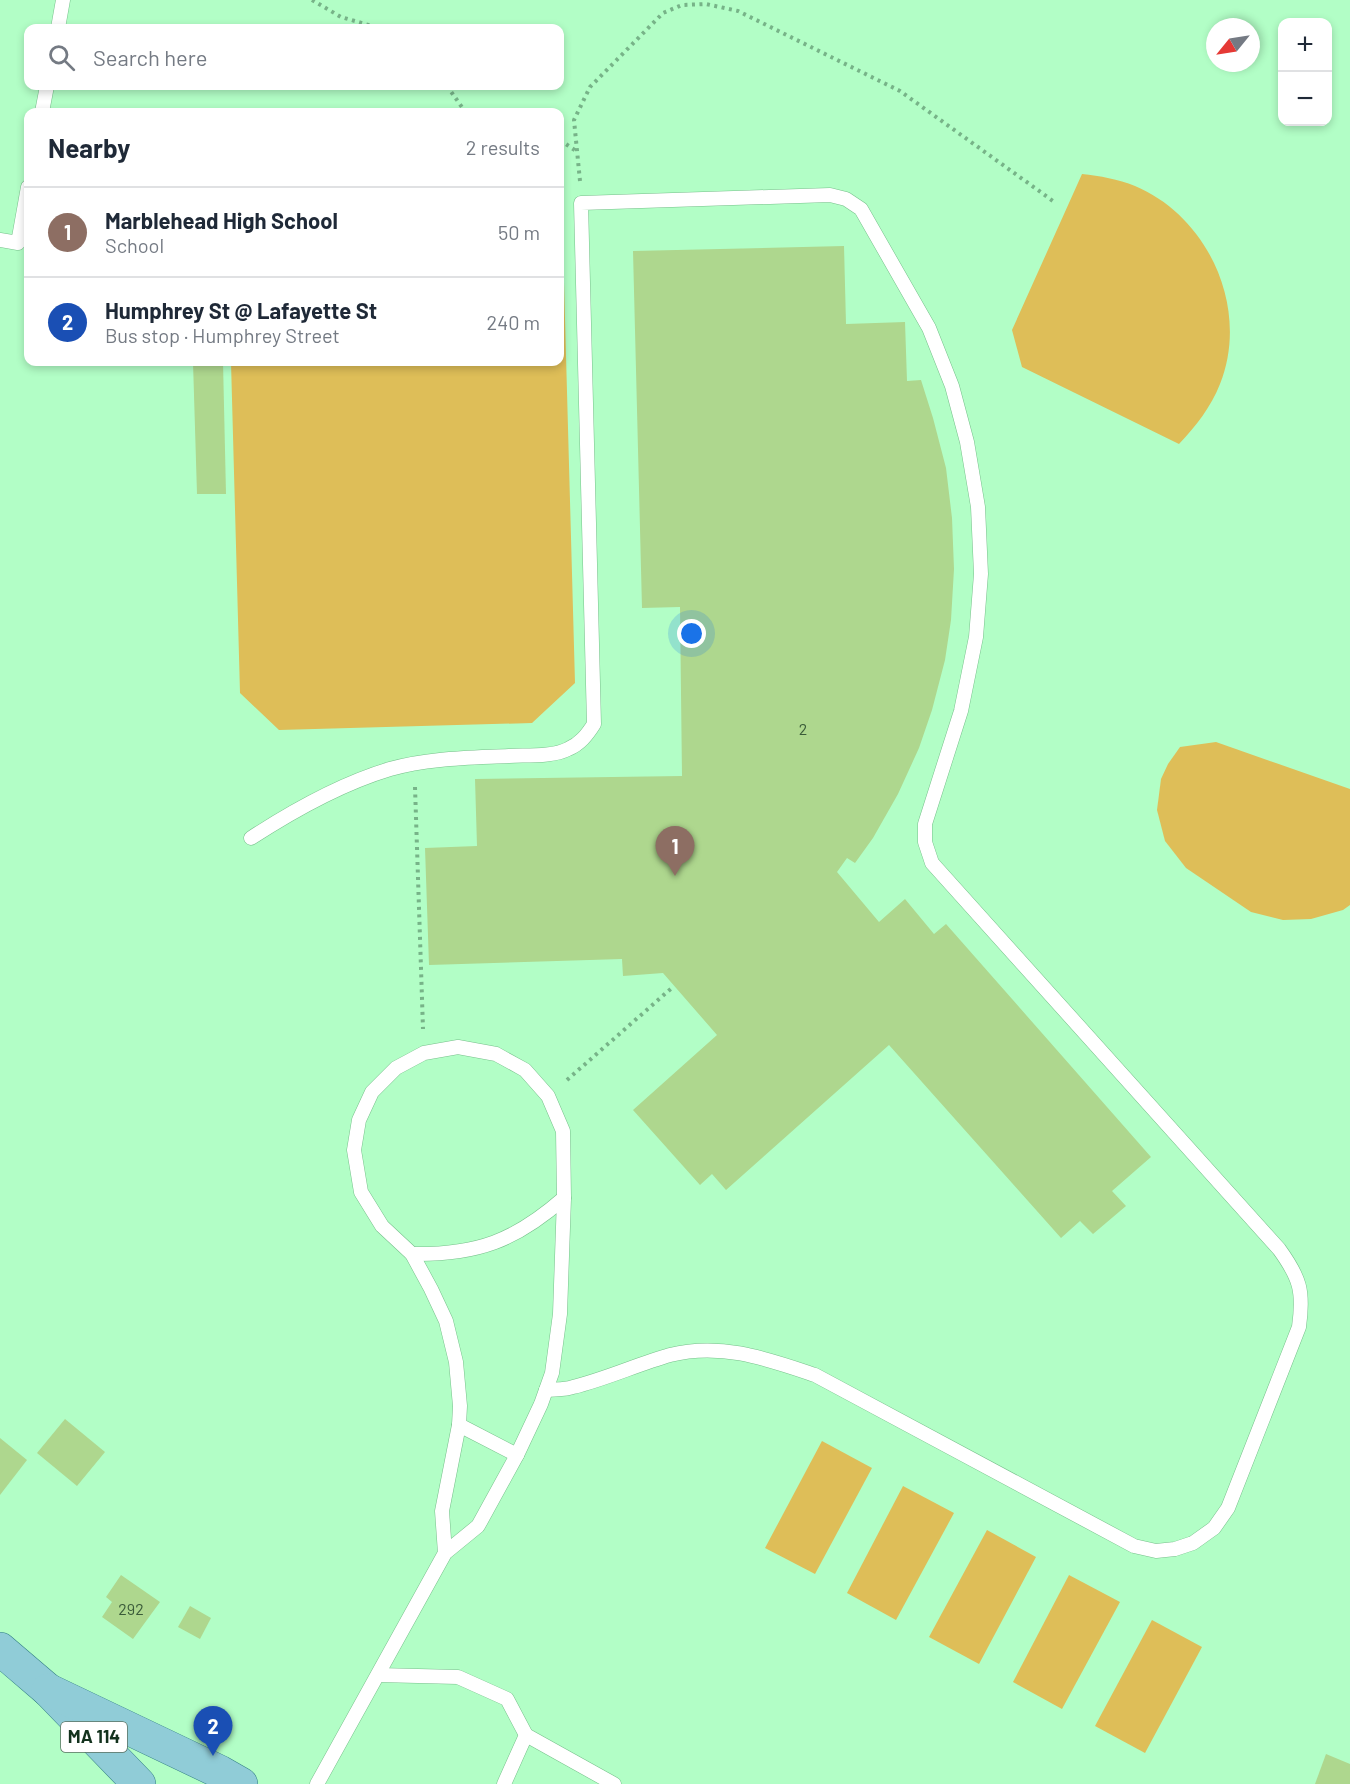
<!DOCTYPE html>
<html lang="en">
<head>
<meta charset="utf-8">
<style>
  :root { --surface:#fff; --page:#f6f6f7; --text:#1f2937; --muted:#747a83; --line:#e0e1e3; --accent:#2563eb }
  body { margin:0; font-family:Barlow,sans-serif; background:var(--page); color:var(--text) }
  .controls { position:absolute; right:18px; top:18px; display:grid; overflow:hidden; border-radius:12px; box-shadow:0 3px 9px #0003 }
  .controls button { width:54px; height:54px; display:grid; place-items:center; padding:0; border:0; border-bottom:2px solid var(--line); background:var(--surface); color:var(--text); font:30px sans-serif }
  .compass { position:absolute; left:1206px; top:18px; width:54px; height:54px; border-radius:50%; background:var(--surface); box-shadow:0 3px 9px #0003; rotate:240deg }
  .you { position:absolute; left:692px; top:634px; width:21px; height:21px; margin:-15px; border:4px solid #fff; border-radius:50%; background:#1a73e8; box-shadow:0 0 0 9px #1a73e833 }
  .badge { display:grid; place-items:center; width:39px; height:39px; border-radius:50%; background:var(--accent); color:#fff; font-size:20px; font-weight:700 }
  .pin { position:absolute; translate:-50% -50px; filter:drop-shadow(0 2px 3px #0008) }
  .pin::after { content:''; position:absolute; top:32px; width:21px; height:18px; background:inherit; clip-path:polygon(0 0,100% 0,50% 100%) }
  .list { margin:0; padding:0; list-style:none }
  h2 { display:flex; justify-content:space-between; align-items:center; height:78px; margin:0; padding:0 24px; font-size:26px }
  h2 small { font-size:20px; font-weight:400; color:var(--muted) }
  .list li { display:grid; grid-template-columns:39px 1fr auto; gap:18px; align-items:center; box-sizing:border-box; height:90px; padding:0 24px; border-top:2px solid var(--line) }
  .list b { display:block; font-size:22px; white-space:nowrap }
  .list p { margin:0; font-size:20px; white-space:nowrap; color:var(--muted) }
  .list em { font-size:20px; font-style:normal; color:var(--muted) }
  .icon { flex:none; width:33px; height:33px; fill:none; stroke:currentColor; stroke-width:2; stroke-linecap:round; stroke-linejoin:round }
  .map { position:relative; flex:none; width:1350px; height:1784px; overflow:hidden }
  .search { position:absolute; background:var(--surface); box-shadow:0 3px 9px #0003; left:24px; top:24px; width:540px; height:66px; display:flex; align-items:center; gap:15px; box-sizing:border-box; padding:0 21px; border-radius:12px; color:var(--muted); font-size:22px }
  .panel { position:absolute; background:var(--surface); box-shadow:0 3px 9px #0003; left:24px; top:108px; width:540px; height:258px; border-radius:12px }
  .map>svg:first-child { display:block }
  .green { fill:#debe58 }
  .building { fill:#aed78e }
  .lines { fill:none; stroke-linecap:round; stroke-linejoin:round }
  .service-casing { stroke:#77c08b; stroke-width:15 }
  .primary-casing { stroke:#348085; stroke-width:34 }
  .path { stroke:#77b388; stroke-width:4; stroke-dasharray:3 4.5; stroke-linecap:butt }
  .service { stroke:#fff; stroke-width:14 }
  .primary { stroke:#90ccd7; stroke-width:33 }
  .labels { text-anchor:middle; stroke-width:4.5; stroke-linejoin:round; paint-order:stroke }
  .number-label { font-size:16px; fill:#3a5b39 }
  .shield { fill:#fff; stroke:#5a7061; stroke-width:1.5 }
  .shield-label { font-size:18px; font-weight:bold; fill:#13321d }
</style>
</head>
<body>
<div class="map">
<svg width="1350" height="1784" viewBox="0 0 1350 1784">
  <rect width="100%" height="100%" fill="#b2fec6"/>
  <g class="green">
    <polygon points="560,171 561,173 575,683 532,723 279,730 240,693 231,362 560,362"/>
    <path d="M1082,174C1100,176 1118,179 1135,186C1209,217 1250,309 1220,384C1211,407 1196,426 1179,444L1022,367L1012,330Z"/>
    <polygon points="1216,742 1350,789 1350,905 1343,910 1311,919 1283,920 1251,912 1186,868 1165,841 1157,810 1161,779 1168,764 1180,747"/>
    <polygon points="822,1441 872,1468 815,1574 765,1548"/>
    <polygon points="903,1486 954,1513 896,1620 847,1593"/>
    <polygon points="987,1530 1036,1557 979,1664 929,1637"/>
    <polygon points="1069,1575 1120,1602 1062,1709 1013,1682"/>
    <polygon points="1152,1620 1202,1647 1145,1753 1095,1726"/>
  </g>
  <g class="building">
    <polygon points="844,246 846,324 905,322 907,381 921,380 933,418 946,468 952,518 954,569 951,620 945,660 932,710 919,748 898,794 873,838 855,863 847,858 837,872 879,922 905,899 934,934 946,924 1151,1157 1112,1191 1126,1206 1093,1234 1080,1221 1061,1238 889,1045 726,1190 712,1174 700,1185 633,1110 717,1035 663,973 623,976 622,959 429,965 425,848 477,846 475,779 682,776 680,607 642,608 633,251"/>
    <polygon points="193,362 223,362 226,494 197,494"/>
    <polygon points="65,1419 105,1452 77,1486 37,1453"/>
    <polygon points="0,1438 27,1460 0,1495"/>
    <polygon points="121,1575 160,1602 133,1639 102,1617 112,1602 106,1597"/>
    <polygon points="190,1606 211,1618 200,1639 178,1627"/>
    <polygon points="1326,1754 1350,1764 1350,1784 1315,1784"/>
  </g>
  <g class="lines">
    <g class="service-casing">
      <g id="service">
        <polyline points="58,28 63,0"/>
        <polyline points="42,112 47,86"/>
        <polyline points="0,240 18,243 28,187"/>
        <path d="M251,838C294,810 340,784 390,769C429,758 469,758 509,756C526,755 553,757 568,749C580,744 587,735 594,724L581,203L830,195L846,199L861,209L929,328L952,386L967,442L978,507L981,574L976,637L961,711L925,824V842L932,863L1279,1249C1300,1278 1304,1291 1299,1327L1228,1508L1214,1528L1193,1543L1175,1549L1156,1551L1134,1546L815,1375C767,1359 721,1342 670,1355C638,1364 606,1379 573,1387C565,1390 555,1389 546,1390"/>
        <path d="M412,1254C477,1255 515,1241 564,1198"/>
        <polyline points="459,1425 517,1455"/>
        <polyline points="378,1675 458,1677 507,1699 526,1735 614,1784"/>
        <polyline points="317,1784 445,1553 478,1526 517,1455 541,1404 552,1373 560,1314 564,1198 563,1131 548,1096 525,1070 496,1054 458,1047 424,1053 396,1068 372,1092 359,1120 354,1150 361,1192 382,1226 412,1254 431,1289 446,1321 456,1362 460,1406 459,1425 442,1511 445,1553"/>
        <polyline points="504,1784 526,1735"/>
      </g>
    </g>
    <g class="primary-casing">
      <g id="primary">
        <polyline points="0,1649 48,1690 139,1784"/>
        <polyline points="48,1690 220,1772 241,1784"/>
      </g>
    </g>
    <g class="path">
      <polyline points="312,0 341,17 379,28"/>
      <polyline points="447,86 464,110 480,112"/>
      <polyline points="560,140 576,151"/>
      <polyline points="580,181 574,120 590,87 663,13 682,5 706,4 738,11 900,91 1053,201"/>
      <polyline points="415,787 423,1029"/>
      <polyline points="567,1080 674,986"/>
    </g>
    <use href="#service" class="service"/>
    <use href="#primary" class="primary"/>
  </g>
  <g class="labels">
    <g class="number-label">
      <text x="803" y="735">2</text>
      <text x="131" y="1615">292</text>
    </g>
    <rect class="shield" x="61" y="1722" width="66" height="30" rx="4.5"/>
    <g class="shield-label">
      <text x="94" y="1743">MA 114</text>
    </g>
  </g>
</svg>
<div class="controls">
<button>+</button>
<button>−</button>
</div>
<svg class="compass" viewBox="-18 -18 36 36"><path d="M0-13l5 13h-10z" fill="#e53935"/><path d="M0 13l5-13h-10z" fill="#747a83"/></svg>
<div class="you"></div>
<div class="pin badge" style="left:675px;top:876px;background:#8d6e63">1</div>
<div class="pin badge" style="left:213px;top:1756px;background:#1a4fb4">2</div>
<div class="search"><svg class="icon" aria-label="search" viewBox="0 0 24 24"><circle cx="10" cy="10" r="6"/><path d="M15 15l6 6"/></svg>Search here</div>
<section class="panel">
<h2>Nearby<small>2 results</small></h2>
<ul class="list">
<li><span class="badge" style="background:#8d6e63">1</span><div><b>Marblehead High School</b><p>School</p></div><em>50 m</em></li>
<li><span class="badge" style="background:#1a4fb4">2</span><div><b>Humphrey St @ Lafayette St</b><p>Bus stop · Humphrey Street</p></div><em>240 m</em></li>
</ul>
</section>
</div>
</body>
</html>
